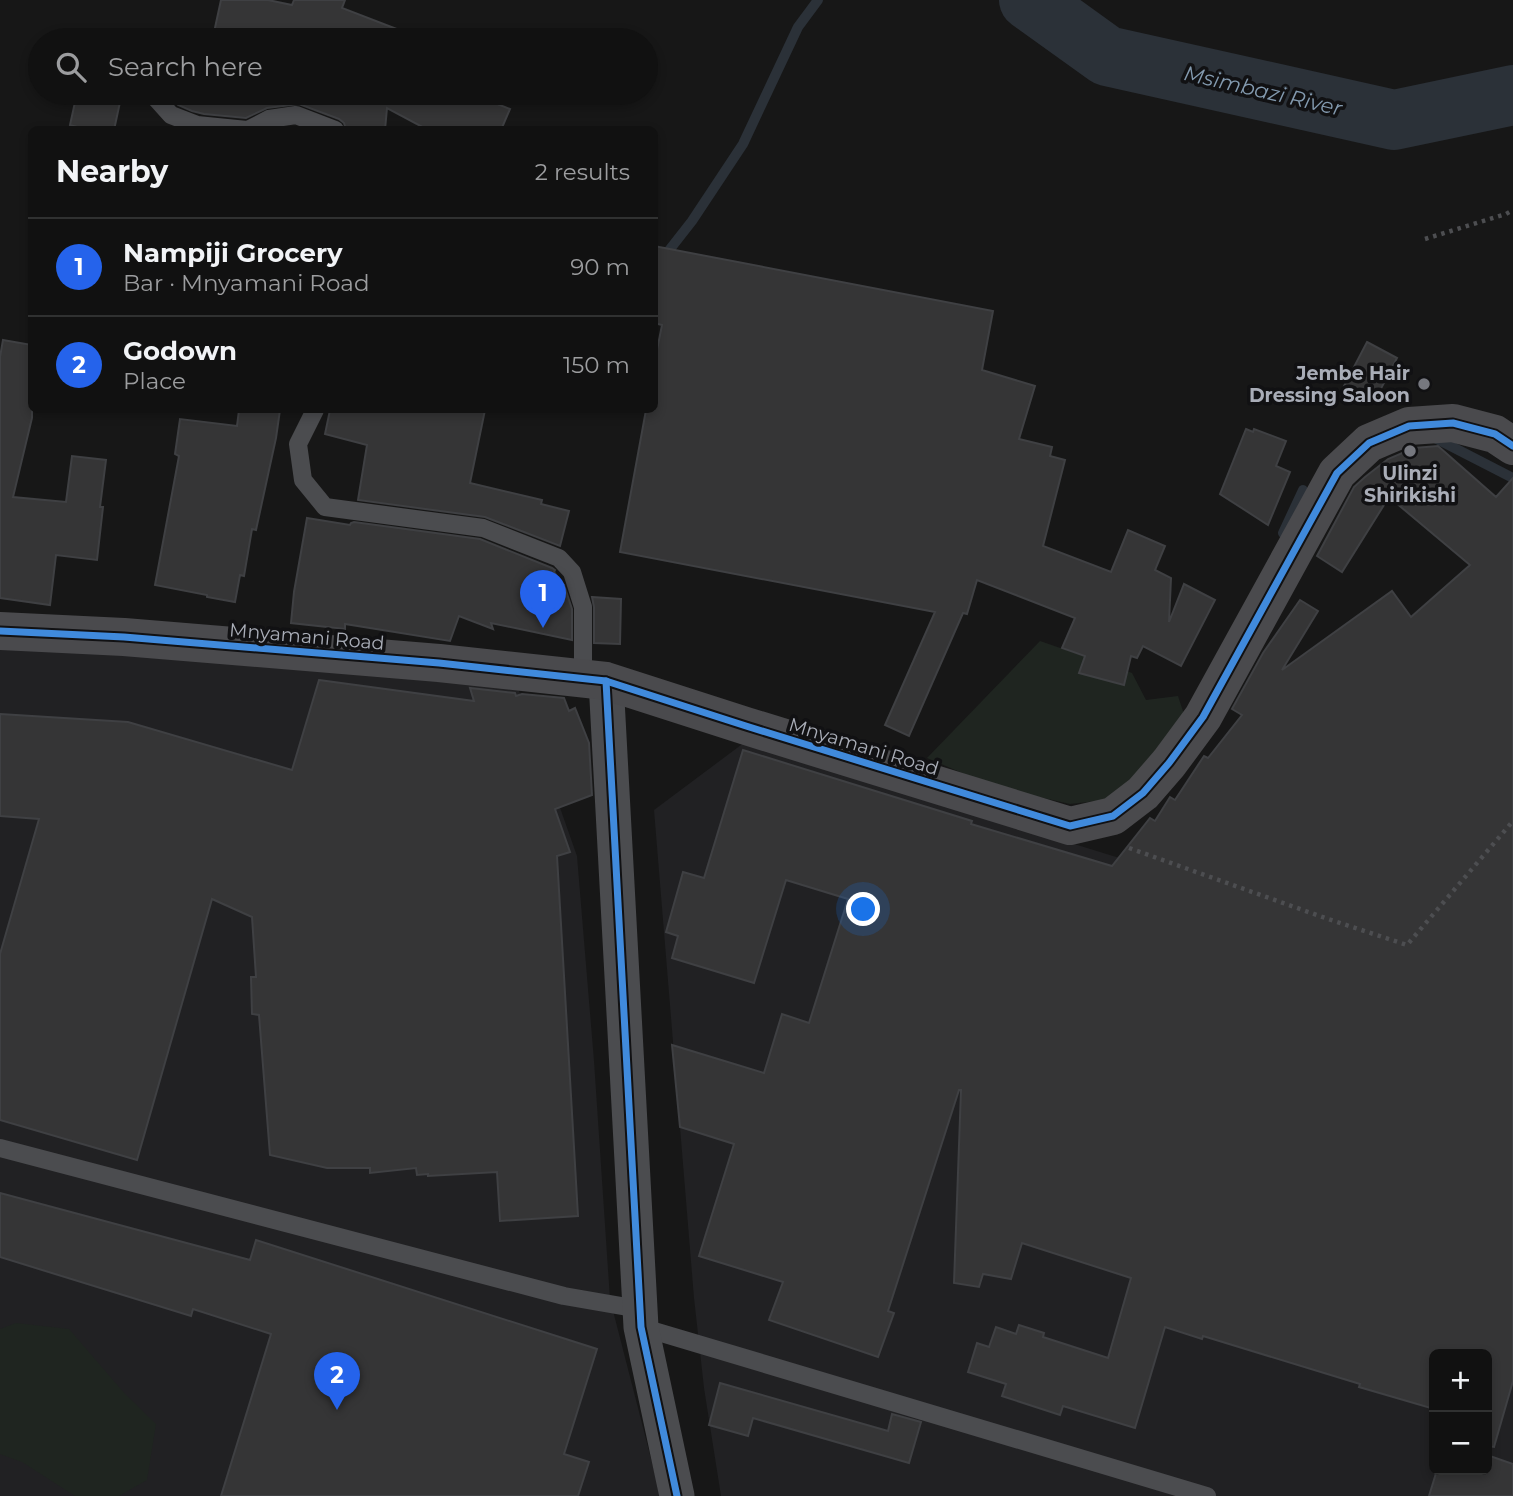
<!DOCTYPE html>
<html lang="en">
<head>
<meta charset="utf-8">
<style>
  :root { --surface:#111; --page:#1a1a1a; --text:#f1f3f6; --muted:#9c9d9f; --line:#303131; --accent:#2563eb }
  body { margin:0; font-family:Montserrat,sans-serif; background:var(--page); color:var(--text) }
  .controls { position:absolute; right:21px; bottom:21px; display:grid; overflow:hidden; border-radius:10px; box-shadow:0 4px 10px #0003 }
  .controls button { width:63px; height:63px; display:grid; place-items:center; padding:0; border:0; border-bottom:2px solid var(--line); background:var(--surface); color:var(--text); font:35px sans-serif }
  .you { position:absolute; left:864px; top:910px; width:24px; height:24px; margin:-18px; border:5px solid #fff; border-radius:50%; background:#1a73e8; box-shadow:0 0 0 10px #1a73e833 }
  .badge { display:grid; place-items:center; width:46px; height:46px; border-radius:50%; background:var(--accent); color:#fff; font-size:23px; font-weight:700 }
  .pin { position:absolute; translate:-50% -58px; filter:drop-shadow(0 2px 4px #0008) }
  .pin::after { content:''; position:absolute; top:37px; width:24px; height:21px; background:inherit; clip-path:polygon(0 0,100% 0,50% 100%) }
  .list { margin:0; padding:0; list-style:none }
  h2 { display:flex; justify-content:space-between; align-items:center; height:91px; margin:0; padding:0 28px; font-size:30px }
  h2 small { font-size:23px; font-weight:400; color:var(--muted) }
  .list li { display:grid; grid-template-columns:46px 1fr auto; gap:21px; align-items:center; box-sizing:border-box; height:98px; padding:0 28px; border-top:2px solid var(--line) }
  .list b { display:block; font-size:26px; white-space:nowrap }
  .list p { margin:0; font-size:23px; white-space:nowrap; color:var(--muted) }
  .list em { font-size:23px; font-style:normal; color:var(--muted) }
  .icon { flex:none; width:38px; height:38px; fill:none; stroke:currentColor; stroke-width:2; stroke-linecap:round; stroke-linejoin:round }
  .map { position:relative; flex:none; width:1513px; height:1496px; overflow:hidden }
  .search { position:absolute; background:var(--surface); box-shadow:0 4px 10px #0003; left:28px; top:28px; width:630px; height:77px; display:flex; align-items:center; gap:18px; box-sizing:border-box; padding:0 24px; border-radius:38px; color:var(--muted); font-size:26px }
  .panel { position:absolute; background:var(--surface); box-shadow:0 4px 10px #0003; left:28px; top:126px; width:630px; height:287px; border-radius:10px }
  .map>svg:first-child { display:block }
  .built { fill:#212123; fill-rule:evenodd }
  .green { fill:#1f2520 }
  .lines { fill:none; stroke-linecap:round; stroke-linejoin:round }
  .stream { stroke:#2b3138; stroke-width:10 }
  .river { stroke:#2b3138; stroke-width:60 }
  .building { fill:#353536; stroke:#3f4043; stroke-width:2 }
  .path { stroke:#4d4e51; stroke-width:4.5; stroke-dasharray:3.5 5; stroke-linecap:butt }
  .lane { stroke:#4b4c4f; stroke-width:18 }
  .street { stroke:#4b4c4f; stroke-width:35 }
  .secondary { stroke:#4a4a4d; stroke-width:38 }
  .cycleway-casing { stroke:#111113; stroke-width:11 }
  .cycleway { stroke:#408adc; stroke-width:7 }
  .poi-dot { fill:#76787f; stroke:#111113; stroke-width:2.5 }
  .labels { text-anchor:middle; stroke-width:7; stroke-linejoin:round; paint-order:stroke }
  .poi-label { font-size:19px; font-weight:bold; fill:#a9adb7; stroke:#111113; text-anchor:end }
  .street-label { font-size:19px; fill:#a9adb7; stroke:#111113 }
  .water-label { font-size:21px; font-style:italic; fill:#839aaf; stroke:#111113 }
</style>
</head>
<body>
<div class="map">
<svg width="1513" height="1496" viewBox="0 0 1513 1496">
  <rect width="100%" height="100%" fill="#171717"/>
  <g class="built">
    <polygon points="0,645 513,674 577,856 594,1061 610,1299 657,1482 659,1496 0,1496"/>
    <path d="M749,739L1029,830L1513,980V1496H721L704,1388L694,1298L654,810ZM1434,1354H1487V1470H1434Z"/>
  </g>
  <g class="green">
    <polygon points="1040,641 1132,673 1146,700 1178,696 1185,717 1115,799 1070,804 995,787 927,758"/>
    <polygon points="16,1323 69,1329 125,1394 156,1424 147,1480 119,1496 75,1496 22,1462 0,1454 0,1329"/>
  </g>
  <g class="lines">
    <g class="stream">
      <polyline points="663,258 692,221 743,144 798,27 818,0"/>
      <polyline points="1435,438 1513,478"/>
      <polyline points="1283,533 1303,490"/>
    </g>
    <polyline class="river" points="1029,0 1107,56 1394,120 1513,95"/>
  </g>
  <g class="building">
    <polygon points="221,0 268,0 292,5 294,0 345,0 342,8 420,38 420,40 228,40 213,37"/>
    <polygon points="77,93 122,93 114,130 88,130 70,125"/>
    <polygon points="166,93 470,93 510,109 501,130 428,130 387,108 385,130 346,130 344,123 339,119 299,104 267,108 246,118 204,114 192,111 178,105"/>
    <polygon points="654,246 993,311 982,370 1035,386 1019,439 1052,447 1050,456 1065,460 1043,546 1111,572 1128,530 1165,546 1155,570 1171,578 1169,622 1184,584 1215,600 1181,666 1143,646 1137,658 1131,656 1124,685 1079,673 1085,656 1062,648 1075,618 977,580 967,614 963,613 909,736 885,725 935,612 620,552 646,410 654,410 654,365 662,325 654,323"/>
    <polygon points="3,340 32,345 32,418 13,497 66,502 72,456 106,460 100,507 103,507 97,560 56,555 50,605 0,598 0,357"/>
    <polygon points="1367,342 1397,358 1374,402 1344,386"/>
    <polygon points="239,410 280,410 276,438 256,530 252,529 244,576 240,575 235,602 207,597 207,595 155,585 179,456 175,454 180,419 237,426"/>
    <polygon points="330,410 485,410 470,483 542,500 541,504 569,511 560,546 485,517 358,500 367,445 325,434"/>
    <polygon points="1246,429 1253,432 1254,429 1286,441 1276,466 1290,472 1268,525 1220,494"/>
    <polygon points="1438,446 1496,497 1513,478 1513,1381 1494,1447 1487,1446 1487,1354 1434,1354 1434,1409 1359,1387 1360,1384 1203,1336 1202,1339 1165,1327 1135,1428 1063,1406 1060,1415 1002,1396 1006,1384 968,1372 977,1343 989,1347 996,1327 1016,1334 1019,1325 1044,1333 1043,1337 1108,1358 1131,1278 1022,1243 1011,1279 983,1274 979,1287 954,1283 961,1090 959,1090 888,1311 894,1313 878,1357 769,1320 783,1282 699,1256 734,1144 680,1127 672,1045 764,1073 782,1014 809,1023 848,899 786,880 754,983 672,958 678,936 666,932 683,872 704,878 743,750 972,821 971,824 1112,866 1150,818 1155,821 1170,797 1175,800 1204,756 1208,758 1242,715 1232,709 1263,653 1300,600 1318,611 1282,670 1392,591 1411,617 1470,565 1389,497 1342,572 1317,556 1354,487 1365,477 1388,459 1414,448"/>
    <polygon points="307,518 350,525 351,523 354,522 480,539 552,568 555,570 554,572 564,585 572,609 572,640 491,623 493,629 459,616 450,641 345,624 345,629 291,623 294,592"/>
    <polygon points="592,597 621,599 620,644 594,643 594,607"/>
    <polygon points="319,680 474,701 470,688 515,693 516,696 522,694 564,698 569,711 575,708 589,743 592,795 555,809 570,852 557,856 578,1216 500,1221 497,1172 428,1176 428,1174 417,1175 416,1168 370,1173 370,1168 327,1168 270,1155 259,1015 252,1014 251,977 256,977 252,917 212,899 137,1160 0,1120 0,954 39,819 0,816 0,714 128,722 292,770"/>
    <polygon points="0,1193 250,1260 256,1240 597,1349 564,1454 589,1462 578,1496 221,1496 271,1334 193,1309 191,1316 0,1257"/>
    <polygon points="720,1383 888,1431 892,1414 921,1422 909,1463 753,1418 748,1436 709,1425"/>
    <polygon points="1487,1455 1513,1464 1513,1496 1429,1496 1437,1470 1487,1470"/>
  </g>
  <g class="lines">
    <g class="path">
      <polyline points="1425,239 1506,214 1513,210"/>
      <polyline points="1129,848 1328,919 1407,945 1513,821"/>
    </g>
    <g class="lane">
      <polyline points="153,95 171,115 197,125 247,130"/>
      <polyline points="248,130 269,119 296,115 335,130"/>
      <polyline points="315,410 298,444 303,480 325,507 483,528 559,558 572,572 583,607 583,679"/>
      <polyline points="0,1148 564,1296 639,1309"/>
      <polyline points="641,1327 1207,1496"/>
    </g>
    <polyline class="street" points="606,681 641,1327 677,1496"/>
    <polyline class="secondary" points="0,631 124,637 439,663 606,681 746,726 1070,826 1113,816 1143,793 1169,763 1203,717 1337,473 1369,443 1409,426 1453,423 1495,434 1513,446"/>
    <g class="cycleway-casing">
      <g id="cycleway">
        <polyline points="0,631 124,637 439,663 606,681 746,726 1070,826 1113,816 1143,793 1169,763 1203,717 1337,473 1369,443 1409,426 1453,423 1495,434 1513,446"/>
        <polyline points="606,681 641,1327 677,1496"/>
      </g>
    </g>
    <use href="#cycleway" class="cycleway"/>
  </g>
  <g class="poi-dot">
    <circle cx="1424" cy="384" r="7"/>
    <circle cx="1410" cy="451" r="7"/>
  </g>
  <g class="labels">
    <g class="poi-label">
      <text x="1410" y="380">Jembe Hair<tspan x="1410" dy="22">Dressing Saloon</tspan></text>
      <text x="1410" y="480" text-anchor="middle">Ulinzi<tspan x="1410" dy="22">Shirikishi</tspan></text>
    </g>
    <g class="street-label">
      <text transform="translate(307 636) rotate(5)" y="7">Mnyamani Road</text>
      <text transform="translate(864 746) rotate(17)" y="7">Mnyamani Road</text>
    </g>
    <g class="water-label">
      <text transform="translate(1263 91) rotate(13)" y="7">Msimbazi River</text>
    </g>
  </g>
</svg>
<div class="controls">
<button>+</button>
<button>−</button>
</div>
<div class="you"></div>
<div class="pin badge" style="left:543px;top:628px">1</div>
<div class="pin badge" style="left:337px;top:1410px">2</div>
<div class="search"><svg class="icon" aria-label="search" viewBox="0 0 24 24"><circle cx="10" cy="10" r="6"/><path d="M15 15l6 6"/></svg>Search here</div>
<section class="panel">
<h2>Nearby<small>2 results</small></h2>
<ul class="list">
<li><span class="badge">1</span><div><b>Nampiji Grocery</b><p>Bar · Mnyamani Road</p></div><em>90 m</em></li>
<li><span class="badge">2</span><div><b>Godown</b><p>Place</p></div><em>150 m</em></li>
</ul>
</section>
</div>
</body>
</html>
